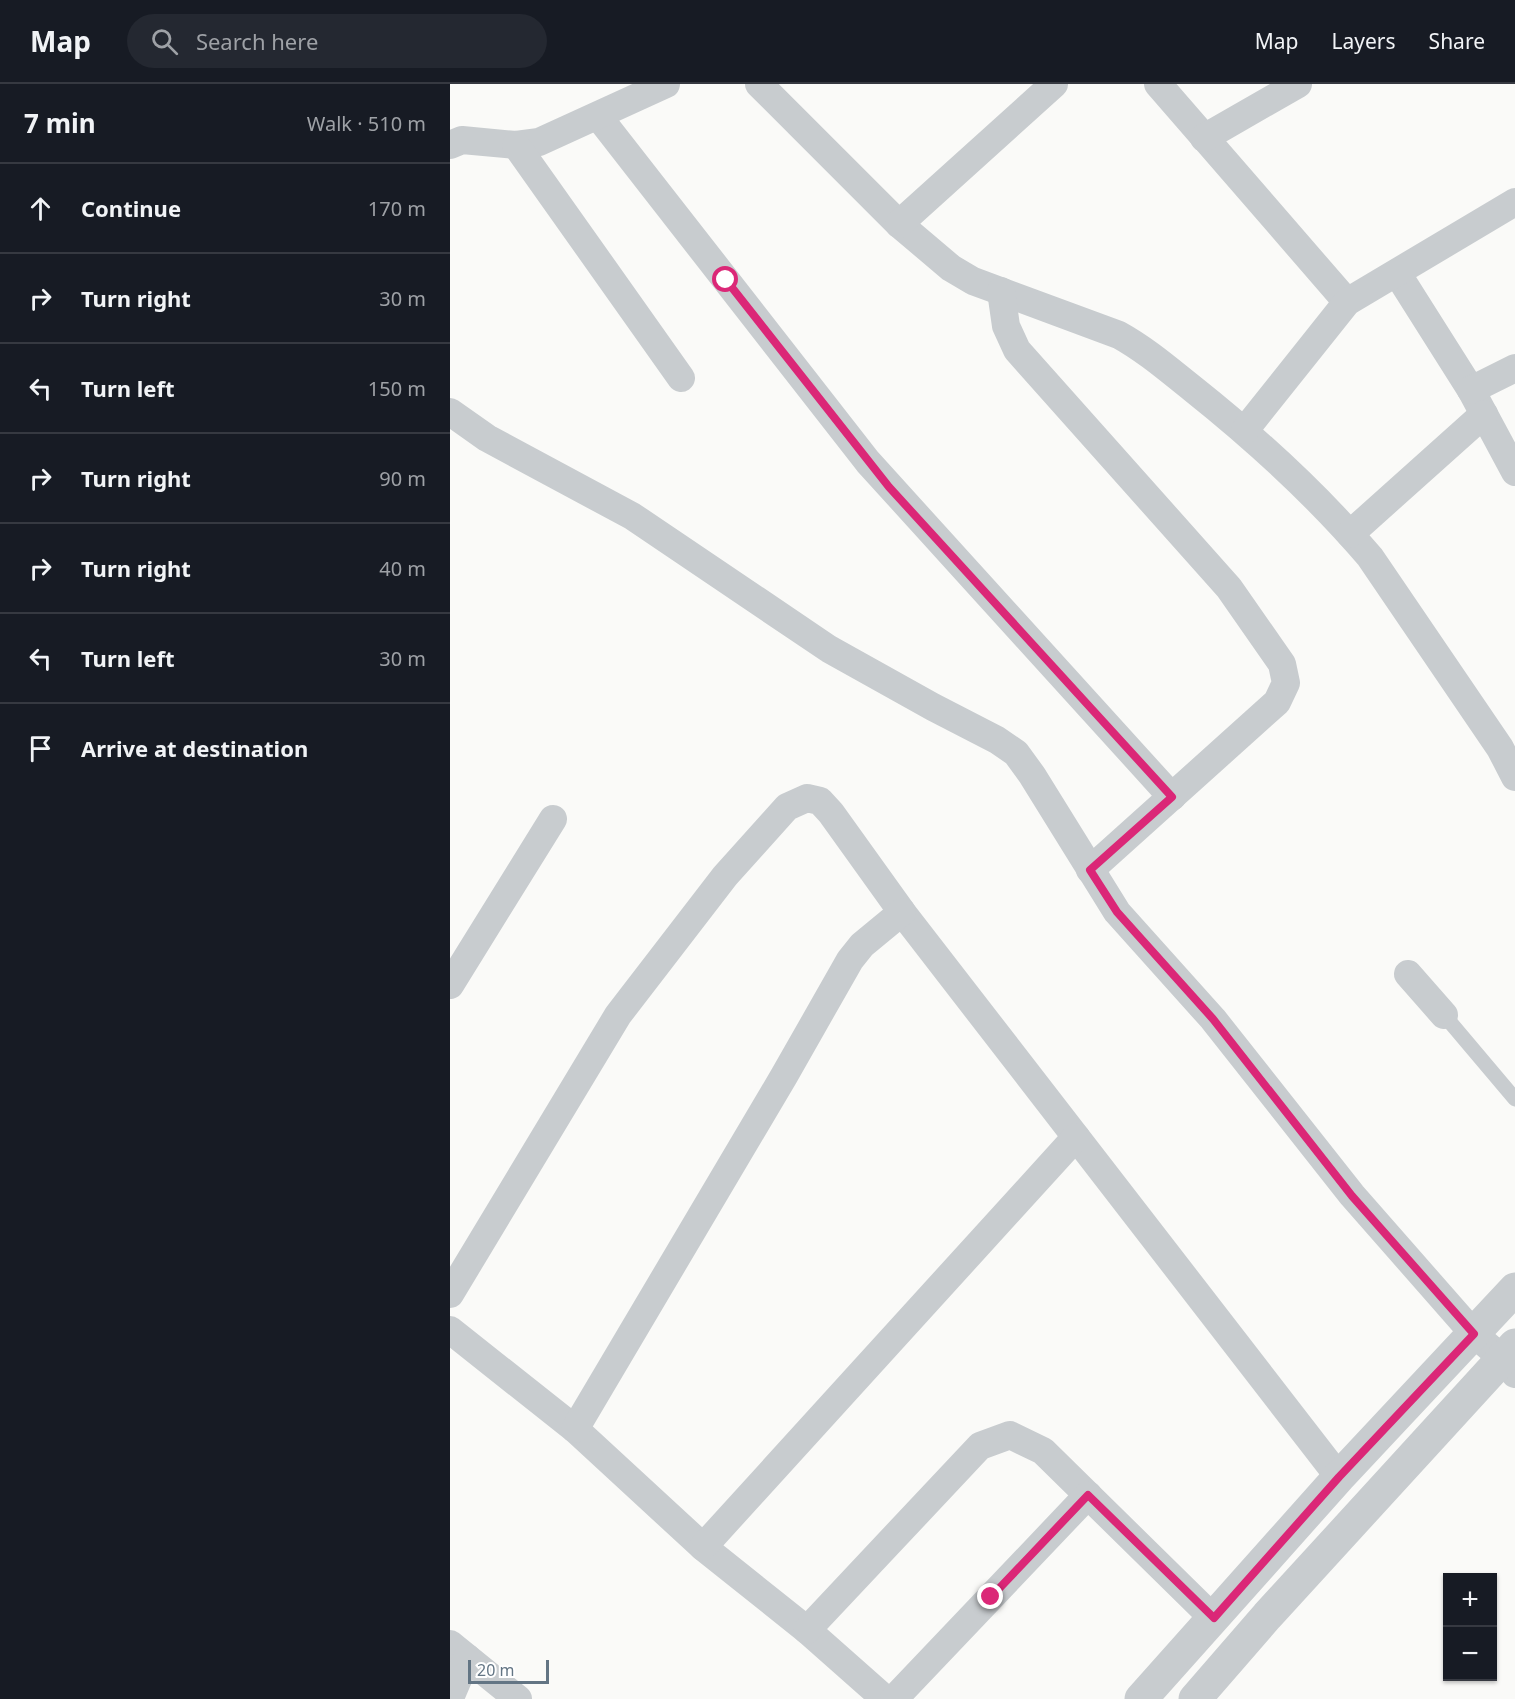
<!DOCTYPE html>
<html lang="en">
<head>
<meta charset="utf-8">
<style>
  :root { --surface:#171b24; --page:#242831; --text:#f1f3f6; --muted:#9ea1a6; --line:#363941 }
  body { margin:0; font-family:"Noto Sans",sans-serif; background:var(--page); color:var(--text) }
  .controls { position:absolute; right:18px; bottom:18px; display:grid; overflow:hidden; border-radius:0px; box-shadow:0 2px 4px #0004 }
  .controls button { width:54px; height:54px; display:grid; place-items:center; padding:0; border:0; border-bottom:2px solid var(--line); background:var(--surface); color:var(--text); font:30px sans-serif }
  .scale { position:absolute; left:18px; bottom:15px; width:81px; box-sizing:border-box; padding-left:6px; border:3px solid #637584; border-top:0; font-size:16px; line-height:21px; white-space:nowrap; color:#637584; -webkit-text-stroke:4px #fff; paint-order:stroke }
  .stop { position:absolute; width:18px; height:18px; margin:-14px; border:4px solid #db2777; border-radius:50%; background:#fff }
  .stop.end { background:#db2777; border-color:#fff; box-shadow:0 2px 6px #0008 }
  .list { margin:0; padding:0; list-style:none }
  h2 { display:flex; justify-content:space-between; align-items:center; height:78px; margin:0; padding:0 24px; font-size:26px }
  h2 small { font-size:20px; font-weight:400; color:var(--muted) }
  .list li { display:grid; grid-template-columns:39px 1fr auto; gap:18px; align-items:center; box-sizing:border-box; height:90px; padding:0 24px; border-top:2px solid var(--line) }
  .list b { display:block; font-size:22px; white-space:nowrap }
  .list em { font-size:20px; font-style:normal; color:var(--muted) }
  .icon { flex:none; width:33px; height:33px; fill:none; stroke:currentColor; stroke-width:2; stroke-linecap:round; stroke-linejoin:round }
  .map { position:relative; flex:none; width:1065px; height:1615px; overflow:hidden }
  header { display:flex; align-items:center; gap:36px; box-sizing:border-box; height:84px; padding:0 30px; background:var(--surface); border-bottom:2px solid var(--line) }
  header strong { font-size:28px }
  nav { display:flex; gap:33px; margin-inline-start:auto; font-size:21px }
  .search { width:420px; height:54px; background:var(--page); display:flex; align-items:center; gap:15px; box-sizing:border-box; padding:0 21px; border-radius:33px; color:var(--muted); font-size:22px }
  main { display:flex }
  aside { flex:1; background:var(--surface) }
  .map>svg:first-child { display:block }
  .lines { fill:none; stroke-linecap:round; stroke-linejoin:round }
  .service { stroke:#c8cccf; stroke-width:15 }
  .minor { stroke:#c8cccf; stroke-width:28 }
  .tertiary { stroke:#c8cccf; stroke-width:33 }
  .route { stroke:#db2777; stroke-width:8 }
</style>
</head>
<body>
<header>
<strong>Map</strong>
<div class="search"><svg class="icon" aria-label="search" viewBox="0 0 24 24"><circle cx="10" cy="10" r="6"/><path d="M15 15l6 6"/></svg>Search here</div>
<nav><a>Map</a><a>Layers</a><a>Share</a></nav>
</header>
<main>
<aside>
<h2>7 min<small>Walk · 510 m</small></h2>
<ul class="list">
<li><svg class="icon" aria-label="ahead" viewBox="0 0 24 24"><path d="M12 20V5M6 11l6-6 6 6"/></svg><div><b>Continue</b></div><em>170 m</em></li>
<li><svg class="icon" aria-label="right" viewBox="0 0 24 24"><path d="M7 20v-9h11M14 6l5 5-5 5"/></svg><div><b>Turn right</b></div><em>30 m</em></li>
<li><svg class="icon" aria-label="left" viewBox="0 0 24 24"><path d="M17 20v-9H6M10 6l-5 5 5 5"/></svg><div><b>Turn left</b></div><em>150 m</em></li>
<li><svg class="icon" aria-label="right" viewBox="0 0 24 24"><path d="M7 20v-9h11M14 6l5 5-5 5"/></svg><div><b>Turn right</b></div><em>90 m</em></li>
<li><svg class="icon" aria-label="right" viewBox="0 0 24 24"><path d="M7 20v-9h11M14 6l5 5-5 5"/></svg><div><b>Turn right</b></div><em>40 m</em></li>
<li><svg class="icon" aria-label="left" viewBox="0 0 24 24"><path d="M17 20v-9H6M10 6l-5 5 5 5"/></svg><div><b>Turn left</b></div><em>30 m</em></li>
<li><svg class="icon" aria-label="arrive" viewBox="0 0 24 24"><path d="M6 21V4h12l-3 4 3 4H6"/></svg><div><b>Arrive at destination</b></div></li>
</ul>
</aside>
<div class="map">
<svg width="1065" height="1615" viewBox="0 0 1065 1615">
  <rect width="100%" height="100%" fill="#fafaf8"/>
  <g class="lines">
    <polyline class="service" points="994,931 1065,1015"/>
    <g class="minor">
      <path d="M309,0L449,140L501,184L523,197L669,251C696,266 719,286 743,305C807,356 868,412 920,473L1050,664L1065,693"/>
      <polyline points="708,0 897,218"/>
      <polyline points="148,32 418,378 722,713"/>
      <polyline points="754,54 848,0"/>
      <polyline points="0,61 12,56 66,61 89,58 216,0"/>
      <polyline points="66,61 231,294"/>
      <polyline points="449,140 604,0"/>
      <polyline points="947,189 1021,306 1065,388"/>
      <polyline points="551,207 556,242 567,266 779,504 832,580 836,599 827,618 640,786"/>
      <polyline points="1021,306 1065,284"/>
      <polyline points="0,328 37,354 182,432 379,565 483,623 547,656 566,669 582,691 667,828 763,935 902,1111 1024,1250 1053,1275 1065,1290"/>
      <polyline points="795,346 897,218 1065,118"/>
      <polyline points="900,450 1034,330"/>
      <polyline points="958,890 994,931"/>
      <polyline points="0,901 103,735"/>
      <polyline points="0,1210 168,931 275,792 337,723 357,714 370,717 381,729 452,828 889,1393"/>
      <polyline points="0,1246 125,1345 253,1463 357,1546 435,1615"/>
      <polyline points="125,1345 334,992 400,876 412,861 452,828"/>
      <polyline points="253,1463 626,1053"/>
      <polyline points="357,1546 530,1362 560,1351 593,1367 763,1534"/>
      <polyline points="0,1560 68,1615"/>
      <polyline points="0,1614 17,1574"/>
      <polyline points="444,1615 638,1411"/>
    </g>
    <g class="tertiary">
      <polyline points="691,1615 889,1393 1065,1205"/>
      <polyline points="745,1615 817,1532 1065,1261"/>
    </g>
  </g>
  <g class="lines">
    <polyline class="route" points="276,196 439,403 722,713 640,786 667,828 763,935 902,1112 1024,1250 889,1393 764,1534 638,1411 541,1513"/>
  </g>
</svg>
<div class="controls">
<button>+</button>
<button>−</button>
</div>
<div class="scale">20 m</div>
<div class="stop" style="left:276px;top:196px"></div>
<div class="stop end" style="left:541px;top:1513px"></div>
</div>
</main>
</body>
</html>
